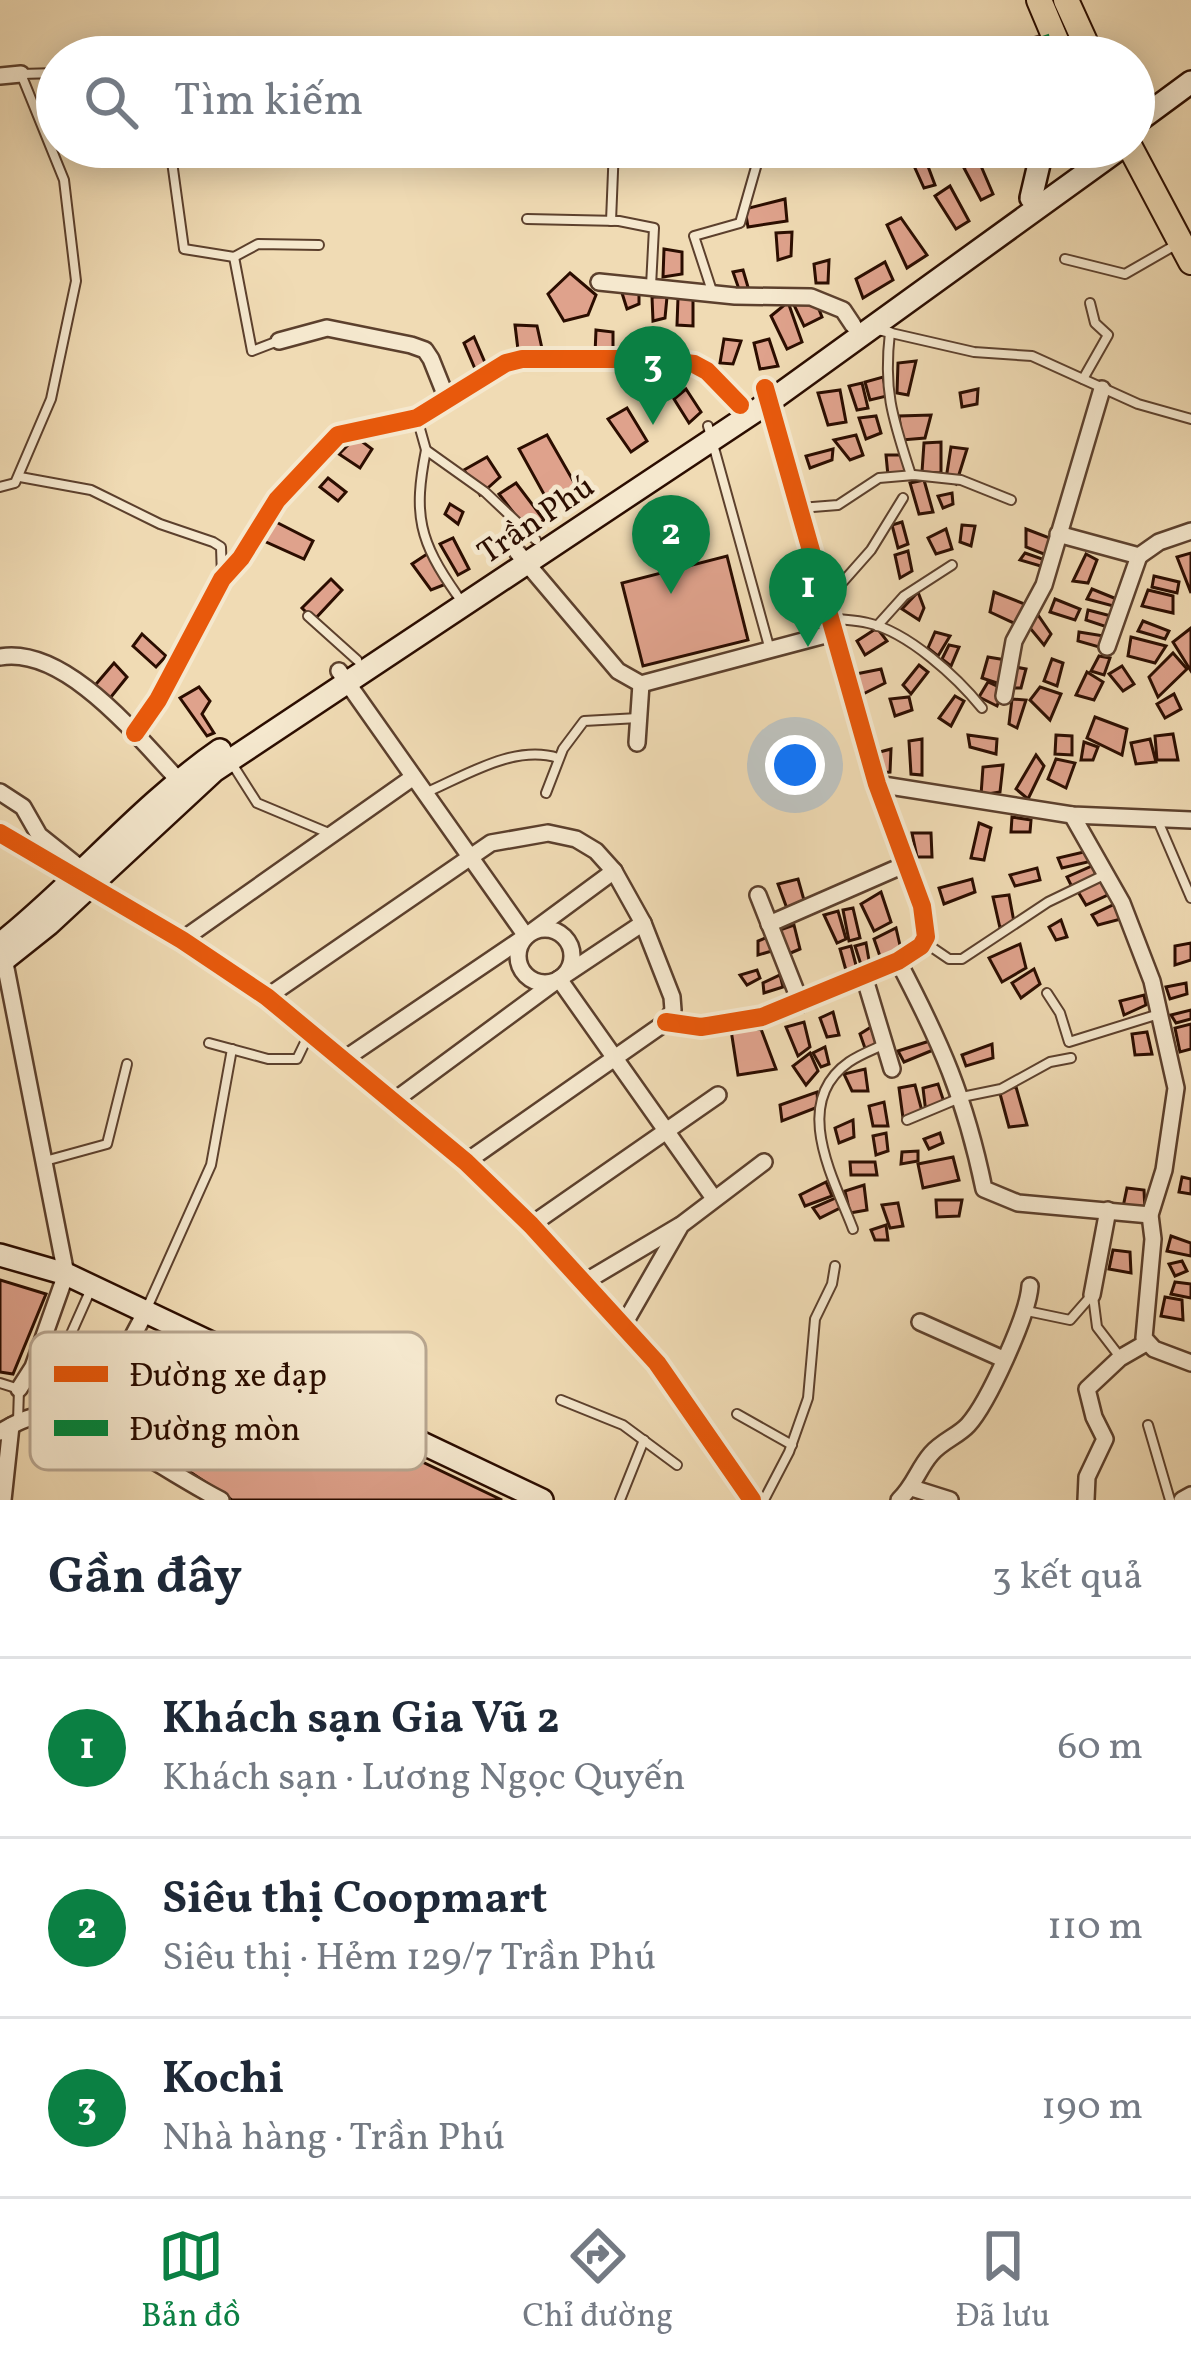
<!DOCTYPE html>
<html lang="vi">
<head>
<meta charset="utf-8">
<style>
  :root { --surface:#fff; --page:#f6f6f7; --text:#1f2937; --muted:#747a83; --line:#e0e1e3; --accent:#0b8043 }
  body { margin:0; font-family:Vollkorn,serif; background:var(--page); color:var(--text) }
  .you { position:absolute; left:795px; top:765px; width:42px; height:42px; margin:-30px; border:9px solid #fff; border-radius:50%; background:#1a73e8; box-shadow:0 0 0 18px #1a73e833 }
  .badge { display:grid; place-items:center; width:78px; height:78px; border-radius:50%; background:var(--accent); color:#fff; font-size:39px; font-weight:700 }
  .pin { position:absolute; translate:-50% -99px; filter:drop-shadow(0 3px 6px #0008) }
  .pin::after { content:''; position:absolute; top:63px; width:42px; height:36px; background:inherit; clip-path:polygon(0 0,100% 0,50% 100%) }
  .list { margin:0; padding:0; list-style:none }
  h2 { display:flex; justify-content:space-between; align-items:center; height:156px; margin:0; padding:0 48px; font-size:51px }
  h2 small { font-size:39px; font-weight:400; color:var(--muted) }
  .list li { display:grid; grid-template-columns:78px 1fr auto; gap:36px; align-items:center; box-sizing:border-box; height:180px; padding:0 48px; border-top:3px solid var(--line) }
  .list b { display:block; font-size:45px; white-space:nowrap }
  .list p { margin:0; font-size:39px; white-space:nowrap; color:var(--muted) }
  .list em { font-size:39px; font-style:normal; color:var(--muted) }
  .icon { flex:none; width:66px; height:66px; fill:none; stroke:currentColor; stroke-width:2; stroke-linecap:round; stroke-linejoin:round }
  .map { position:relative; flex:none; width:1191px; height:1500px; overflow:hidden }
  .search { position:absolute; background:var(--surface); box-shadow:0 6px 30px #0003; left:36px; right:36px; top:36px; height:132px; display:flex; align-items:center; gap:30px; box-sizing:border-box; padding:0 42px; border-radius:66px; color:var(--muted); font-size:45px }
  .sheet { height:696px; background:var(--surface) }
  nav { display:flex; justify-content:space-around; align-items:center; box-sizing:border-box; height:168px; border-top:3px solid var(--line); background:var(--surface); font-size:33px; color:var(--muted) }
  nav a { display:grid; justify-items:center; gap:6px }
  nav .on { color:var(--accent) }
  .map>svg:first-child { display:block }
  .building { fill:#dfa28c; stroke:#2b0d00; stroke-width:3 }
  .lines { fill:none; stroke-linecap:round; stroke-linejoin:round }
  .lane-casing { stroke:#5c402d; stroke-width:12 }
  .street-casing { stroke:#5c402d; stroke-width:20 }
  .secondary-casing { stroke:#2b0d00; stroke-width:26 }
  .primary-casing { stroke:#2b0d00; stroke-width:28 }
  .lane { stroke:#f5e8ce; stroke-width:8 }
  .street { stroke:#f5e8ce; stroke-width:15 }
  .secondary { stroke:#f5e8ce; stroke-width:21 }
  .primary { stroke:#f0dbb4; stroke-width:24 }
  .quiet { stroke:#00873e; stroke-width:15; stroke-dasharray:30 15; stroke-linecap:butt }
  .cycleway-casing { stroke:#f5e8ce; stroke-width:26 }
  .cycleway { stroke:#e8590c; stroke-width:18 }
  .labels { text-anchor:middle; stroke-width:10; stroke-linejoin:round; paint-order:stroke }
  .street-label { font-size:33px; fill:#2b0d00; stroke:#f5e8ce }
  .key { fill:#f5e8ce; stroke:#b8a690; stroke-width:3 }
  .key-label { font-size:33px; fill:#2b0d00 }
</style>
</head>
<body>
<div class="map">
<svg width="1191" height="1500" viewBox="0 0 1191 1500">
  <rect width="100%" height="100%" fill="#f0dbb4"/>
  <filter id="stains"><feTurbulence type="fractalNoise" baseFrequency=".00167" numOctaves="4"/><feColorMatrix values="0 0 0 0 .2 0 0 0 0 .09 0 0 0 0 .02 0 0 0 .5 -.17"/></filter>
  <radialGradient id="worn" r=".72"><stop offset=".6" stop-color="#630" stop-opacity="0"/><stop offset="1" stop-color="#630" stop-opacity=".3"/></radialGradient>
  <g class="building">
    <polygon points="933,147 953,147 956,156 940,164"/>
    <polygon points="923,153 935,185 924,188 910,157"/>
    <polygon points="978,159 993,194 981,200 964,168"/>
    <polygon points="950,186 969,221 956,229 935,196"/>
    <polygon points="785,199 787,221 748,227 745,209"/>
    <polygon points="901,218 927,255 907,268 887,225"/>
    <polygon points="792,232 791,256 778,260 776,233"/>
    <polygon points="664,249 682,252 682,274 663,277"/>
    <polygon points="829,260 828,283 816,283 814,264"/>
    <polygon points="885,262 893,280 863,298 856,279"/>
    <polygon points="743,270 750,294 741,295 733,272"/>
    <polygon points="570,273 596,295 588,315 564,321 548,294"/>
    <polygon points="639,289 639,304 627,309 622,293"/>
    <polygon points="693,296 693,326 677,325 678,298"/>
    <polygon points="652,297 667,297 665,318 653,321"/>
    <polygon points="814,297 822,317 804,326 793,303"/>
    <polygon points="788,302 802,342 787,349 771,316"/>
    <polygon points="515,325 537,326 543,353 519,358"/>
    <polygon points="596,330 613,332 613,355 595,354"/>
    <polygon points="474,337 486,365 476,371 464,343"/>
    <polygon points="724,339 741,341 733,364 720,363"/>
    <polygon points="769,339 778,366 760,369 754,343"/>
    <polygon points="916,361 908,395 897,393 898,363"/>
    <polygon points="883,377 887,396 870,400 865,382"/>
    <polygon points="862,383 868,408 857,410 849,386"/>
    <polygon points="686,389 701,412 689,423 674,399"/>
    <polygon points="978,389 977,404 962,407 960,393"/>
    <polygon points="840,390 846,422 828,425 818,393"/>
    <polygon points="627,408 647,441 631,452 608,419"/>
    <polygon points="931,415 925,438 902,440 899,416"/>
    <polygon points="876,416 881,433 866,439 859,418"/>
    <polygon points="547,435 579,491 551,507 519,449"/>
    <polygon points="856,435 863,455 850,460 834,440"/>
    <polygon points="356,437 372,449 360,468 339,454"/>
    <polygon points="941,442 941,473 922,472 924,443"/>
    <polygon points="951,447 967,449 956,484 946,479"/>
    <polygon points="833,449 832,460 810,468 806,456"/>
    <polygon points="886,455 904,455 905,474 888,476"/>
    <polygon points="487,457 500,477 480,495 464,470"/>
    <polygon points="328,478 346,492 338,501 320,487"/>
    <polygon points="924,480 933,512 919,514 910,483"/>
    <polygon points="516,483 544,520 527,530 499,494"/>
    <polygon points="952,493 953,504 943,508 938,496"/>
    <polygon points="450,504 463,512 458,524 445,514"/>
    <polygon points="274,521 313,541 304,559 264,541"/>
    <polygon points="902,522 908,544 898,548 892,525"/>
    <polygon points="962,525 975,526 971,546 960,542"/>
    <polygon points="946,529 952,549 936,554 928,538"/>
    <polygon points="1026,529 1055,540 1049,556 1026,547"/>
    <polygon points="453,538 469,569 458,575 440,544"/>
    <polygon points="908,551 912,571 900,578 895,555"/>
    <polygon points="1025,553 1048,561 1044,567 1020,560"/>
    <polygon points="1191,553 1191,593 1177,557"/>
    <polygon points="427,554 446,584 431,590 412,564"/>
    <polygon points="1086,554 1097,560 1088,583 1073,581"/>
    <polygon points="727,556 748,640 643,666 622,583"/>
    <polygon points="1154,576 1179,582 1177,593 1152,587"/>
    <polygon points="331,579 342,590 314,620 302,608"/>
    <polygon points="1092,589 1119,600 1117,607 1087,599"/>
    <polygon points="1148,590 1173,596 1173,613 1142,606"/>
    <polygon points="918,592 924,608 919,620 902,609"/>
    <polygon points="994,592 1027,605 1018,625 990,612"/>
    <polygon points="1055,599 1080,609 1075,620 1050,612"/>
    <polygon points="1088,610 1115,617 1110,628 1086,620"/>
    <polygon points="1036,612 1051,634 1044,645 1025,622"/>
    <polygon points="1143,621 1169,631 1165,639 1138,631"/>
    <polygon points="877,628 887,641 865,655 857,641"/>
    <polygon points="1191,628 1191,671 1173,642"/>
    <polygon points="935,632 950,636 938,656 928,648"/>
    <polygon points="1079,632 1104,636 1106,649 1078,641"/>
    <polygon points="142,634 166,656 156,667 133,646"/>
    <polygon points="1131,637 1166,646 1155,663 1128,656"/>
    <polygon points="949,645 959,647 951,666 942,659"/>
    <polygon points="1173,653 1187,669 1158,697 1149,677"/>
    <polygon points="1099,656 1110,658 1104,675 1091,671"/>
    <polygon points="988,657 1006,660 1000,684 982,678"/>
    <polygon points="1052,659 1063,663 1057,686 1044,681"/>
    <polygon points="114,663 127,677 107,702 91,690"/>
    <polygon points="919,665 928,672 911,694 903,685"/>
    <polygon points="1010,666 1026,669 1021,688 1009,688"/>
    <polygon points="1122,666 1134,684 1123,691 1109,674"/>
    <polygon points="881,669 885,683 855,698 851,675"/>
    <polygon points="1087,672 1103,682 1094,700 1076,695"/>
    <polygon points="988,682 1003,689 997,706 979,697"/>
    <polygon points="199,687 210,701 202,714 214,733 207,736 180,698"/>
    <polygon points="1040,687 1061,694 1050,720 1030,700"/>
    <polygon points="1174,694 1181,709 1165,718 1157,704"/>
    <polygon points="955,696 964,701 951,726 939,718"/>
    <polygon points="909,697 912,710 895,716 890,699"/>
    <polygon points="1012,699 1026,700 1017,728 1009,724"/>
    <polygon points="1095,717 1127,729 1122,755 1087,738"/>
    <polygon points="1173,734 1178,760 1157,760 1155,736"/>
    <polygon points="968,735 997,739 996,754 970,747"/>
    <polygon points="1056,735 1072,736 1072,755 1055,754"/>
    <polygon points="922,739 922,775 911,774 909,741"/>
    <polygon points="1150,739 1156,762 1136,764 1131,743"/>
    <polygon points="1084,742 1098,747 1093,760 1081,760"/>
    <polygon points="891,749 890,772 877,773 876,753"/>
    <polygon points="1036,755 1044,766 1028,799 1016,789"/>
    <polygon points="1056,759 1075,763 1066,788 1048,779"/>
    <polygon points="1003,765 1000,792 981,795 983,767"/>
    <polygon points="1012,817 1031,820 1030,832 1011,832"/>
    <polygon points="979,823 991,828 984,860 971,858"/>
    <polygon points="912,833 931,833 932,857 917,857"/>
    <polygon points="1088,851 1092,861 1062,868 1058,858"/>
    <polygon points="1092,866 1096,874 1073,889 1067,877"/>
    <polygon points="1037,868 1040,880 1015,886 1010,875"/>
    <polygon points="1104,876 1112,893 1086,905 1077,890"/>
    <polygon points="798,879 806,907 789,914 778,884"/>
    <polygon points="972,879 975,892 944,904 939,888"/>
    <polygon points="881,892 891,922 874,931 861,904"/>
    <polygon points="1009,895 1014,922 1000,928 993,897"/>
    <polygon points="1117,903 1121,919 1098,925 1092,915"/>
    <polygon points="853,908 860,938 849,941 843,910"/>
    <polygon points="838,911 846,939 837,943 824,915"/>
    <polygon points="1061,920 1067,937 1056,940 1049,927"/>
    <polygon points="794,925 800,949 786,955 777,931"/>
    <polygon points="896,928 902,954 882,962 874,939"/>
    <polygon points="770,936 772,951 758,955 758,941"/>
    <polygon points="866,943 870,966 862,968 855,946"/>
    <polygon points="1191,943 1191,960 1175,965 1175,946"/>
    <polygon points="1020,944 1026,968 1002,982 989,958"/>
    <polygon points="851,946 857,969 847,974 840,949"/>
    <polygon points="1034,969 1040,984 1021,998 1012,983"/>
    <polygon points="757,970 760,978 747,985 740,975"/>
    <polygon points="780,975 783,987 764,993 763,983"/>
    <polygon points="1186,983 1187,994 1170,999 1166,987"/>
    <polygon points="1144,995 1146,1005 1124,1015 1120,1001"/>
    <polygon points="1191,1010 1191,1019 1176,1023 1171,1015"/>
    <polygon points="833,1012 839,1035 827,1037 820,1018"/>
    <polygon points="804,1022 810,1047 798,1056 786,1027"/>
    <polygon points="1191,1024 1191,1049 1180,1052 1175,1028"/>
    <polygon points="871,1027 876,1043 866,1051 860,1034"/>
    <polygon points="761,1029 776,1069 738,1075 731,1030"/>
    <polygon points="1147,1032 1152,1054 1135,1055 1132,1034"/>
    <polygon points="936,1039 938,1048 904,1062 898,1051"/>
    <polygon points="992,1044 993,1058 966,1066 962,1055"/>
    <polygon points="825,1047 829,1064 821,1067 813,1053"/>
    <polygon points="810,1053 818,1071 806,1085 793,1066"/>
    <polygon points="865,1069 868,1091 852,1091 844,1074"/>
    <polygon points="938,1084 944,1102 926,1113 923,1088"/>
    <polygon points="915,1085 922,1111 903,1118 899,1088"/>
    <polygon points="1016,1087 1027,1125 1009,1127 999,1090"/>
    <polygon points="817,1092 818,1107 782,1121 780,1105"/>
    <polygon points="884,1102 888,1126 873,1126 869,1106"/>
    <polygon points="853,1120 854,1137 839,1143 835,1128"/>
    <polygon points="886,1133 888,1151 876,1155 873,1136"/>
    <polygon points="940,1133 943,1143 929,1149 924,1139"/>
    <polygon points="918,1151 918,1161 901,1164 902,1152"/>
    <polygon points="953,1157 959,1180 923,1188 918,1164"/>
    <polygon points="850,1162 875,1162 877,1175 851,1175"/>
    <polygon points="1182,1177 1191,1179 1191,1194 1179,1192"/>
    <polygon points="826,1182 832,1196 805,1206 800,1195"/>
    <polygon points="864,1185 867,1210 850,1213 845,1191"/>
    <polygon points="1127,1188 1144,1190 1145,1211 1123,1207"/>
    <polygon points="838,1197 842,1207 820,1218 813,1208"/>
    <polygon points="936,1200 962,1200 959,1216 937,1217"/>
    <polygon points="898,1203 903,1226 890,1228 882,1205"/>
    <polygon points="886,1225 888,1240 875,1240 871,1230"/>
    <polygon points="1171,1236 1191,1243 1191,1256 1167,1251"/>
    <polygon points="1113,1250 1130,1252 1131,1273 1109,1269"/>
    <polygon points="1182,1261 1187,1271 1175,1276 1169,1264"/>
    <polygon points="0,1280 46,1294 13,1374 0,1372"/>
    <polygon points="1175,1282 1191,1284 1191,1298 1171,1294"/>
    <polygon points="1165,1297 1182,1300 1183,1320 1161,1316"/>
    <polygon points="153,1333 502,1500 232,1500 105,1415 150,1409 137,1369"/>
  </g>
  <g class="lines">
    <g class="lane-casing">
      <g id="lane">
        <polyline points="170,147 184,249 234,257 258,244 319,245"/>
        <polyline points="496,156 601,147"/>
        <polyline points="527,219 619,221 654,228 651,286"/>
        <polyline points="611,221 614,147"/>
        <polyline points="234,257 252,351 278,341"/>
        <polyline points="1065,259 1125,274 1179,243"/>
        <polyline points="712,291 694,236 740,223 758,160 755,147"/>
        <polyline points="878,330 974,352 1032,356 1138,404 1191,419"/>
        <path d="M890,332C883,392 893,419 911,475"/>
        <polyline points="1083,379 1108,335 1095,323 1090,303"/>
        <polyline points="417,418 426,450 485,492 536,540"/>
        <polyline points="708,426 770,650"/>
        <path d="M426,450C413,515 419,541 457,595"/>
        <polyline points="20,477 91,490 160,524 213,542 221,547 222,577"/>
        <polyline points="0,487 15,483 51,399 76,281 64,180 21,74 57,73"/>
        <polyline points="800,508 838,505 879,478 914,475 961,480 1011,500"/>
        <polyline points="825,602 871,550 903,498"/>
        <polyline points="308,616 357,660"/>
        <path d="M830,618C842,620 856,620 868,623C908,632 957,677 982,708"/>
        <polyline points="877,626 904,596 952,565"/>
        <polyline points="231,762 257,803 331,834"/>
        <path d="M425,793C465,776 514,744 558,758"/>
        <polyline points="546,793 563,749 584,721 638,718"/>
        <polyline points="1158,821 1191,898"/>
        <polyline points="924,942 949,959 962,959 1048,902 1104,875"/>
        <polyline points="1047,993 1060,1013 1069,1042 1159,1014"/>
        <polyline points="209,1043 268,1059 297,1059 309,1034"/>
        <polyline points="907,1120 962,1097 1001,1089 1050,1062 1071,1058"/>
        <polyline points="45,1161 107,1144 127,1064"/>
        <path d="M853,1229C834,1179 790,1103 849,1062C859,1055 872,1050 883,1045"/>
        <polyline points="91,1289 58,1363 139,1400"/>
        <polyline points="1093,1296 1097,1327 1120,1357"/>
        <polyline points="147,1308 211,1165 232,1049"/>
        <polyline points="1027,1311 1070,1320 1091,1296"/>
        <polyline points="0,1383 19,1389 18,1421"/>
        <polyline points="561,1400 623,1425 677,1465"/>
        <polyline points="737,1414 792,1445"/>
        <polyline points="1148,1425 1170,1500"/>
        <polyline points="620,1500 644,1440"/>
        <polyline points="764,1500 789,1452 808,1398 815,1319 832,1284 835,1266"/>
      </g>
    </g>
    <g class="street-casing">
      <g id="street">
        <polyline points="1001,57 1051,41"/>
        <polyline points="0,76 21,74"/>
        <polyline points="599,282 735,296 811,297 843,310 853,325"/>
        <polyline points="279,341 327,328 411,345 425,350 431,359 447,399"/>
        <polyline points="1058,534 1139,556"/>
        <polyline points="518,553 618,671 641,684 833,633"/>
        <polyline points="1139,556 1159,542 1191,531"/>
        <polyline points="1107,647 1139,556"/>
        <path d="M0,657C68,645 143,744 186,788"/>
        <polyline points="339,671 526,936"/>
        <polyline points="1004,696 1014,641 1044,585 1102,389"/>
        <polyline points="135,733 158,700 222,579 241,558 277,500 338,435 417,418 506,363 522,359 655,359 694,364 707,371 740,405"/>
        <polyline points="637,743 641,684"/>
        <polyline points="877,784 1072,815 1191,820"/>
        <polyline points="0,792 23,807 39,835 84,871"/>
        <polyline points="1072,815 1122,903 1152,981 1176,1088 1164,1170 1150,1215 1153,1239 1144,1338 1154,1349 1191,1363"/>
        <polyline points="0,833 182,940 267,997 466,1162 531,1225 657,1363 752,1500"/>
        <polyline points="758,895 801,1004"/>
        <polyline points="769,924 904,865"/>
        <circle cx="545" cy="956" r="27"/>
        <polyline points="182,940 412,778"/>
        <polyline points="3,953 66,1274 33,1367 19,1389"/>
        <path d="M898,961C941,1043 965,1097 984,1189L1018,1203L1150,1215"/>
        <polyline points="864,976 892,1069"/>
        <polyline points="559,979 713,1197"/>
        <polyline points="267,997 491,843 548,833 576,839 596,851 614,871 643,923 672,997 673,1010 666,1022 466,1162"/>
        <polyline points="666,1022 701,1027 762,1017 898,961 921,946 926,937 922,906 877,784 765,388"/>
        <polyline points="343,1060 526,936 614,871"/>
        <polyline points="391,1103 559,979 643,923"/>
        <polyline points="531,1225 718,1095"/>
        <polyline points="583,1283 679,1226"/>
        <polyline points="1092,1295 1108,1210"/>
        <polyline points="920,1322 1003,1359"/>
        <polyline points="623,1326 681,1225 764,1162"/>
        <polyline points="107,1385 144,1315"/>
        <path d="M0,1432C14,1424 28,1416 44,1415C85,1412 180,1480 221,1500"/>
        <polyline points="912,1488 950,1500"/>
        <polyline points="3,1500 11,1426"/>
        <path d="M899,1500C914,1486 918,1469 931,1454C942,1441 958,1436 968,1425C988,1403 1028,1315 1030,1286"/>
        <polyline points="1086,1500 1087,1477 1105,1439 1094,1417 1087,1389 1120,1358 1146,1343"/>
        <polyline points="1182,1500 1191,1495"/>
      </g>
    </g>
    <g class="secondary-casing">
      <g id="secondary">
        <polyline points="1134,124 1191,82"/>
        <polyline points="1031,198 1043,147"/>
        <path d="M0,944C77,883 139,806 220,750"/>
        <polyline points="0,963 49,924 214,771 769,402 1122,147"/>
        <polyline points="0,1255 66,1274 542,1500"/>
      </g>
    </g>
    <g class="primary-casing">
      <g id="primary">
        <polyline points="1039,0 1063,57"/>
        <polyline points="1066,0 1092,57"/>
        <polyline points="1130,147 1191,262"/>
      </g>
    </g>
    <use href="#lane" class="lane"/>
    <use href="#street" class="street"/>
    <use href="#secondary" class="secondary"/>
    <use href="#primary" class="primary"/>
    <polyline class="quiet" points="1001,57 1051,41"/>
    <g class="cycleway-casing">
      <g id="cycleway">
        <polyline points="135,733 158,700 222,579 241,558 277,500 338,435 417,418 506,363 522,359 655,359 694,364 707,371 740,405"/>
        <polyline points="0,833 182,940 267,997 466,1162 531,1225 657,1363 752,1500"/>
        <polyline points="666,1022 701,1027 762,1017 898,961 921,946 926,937 922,906 877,784 765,388"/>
      </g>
    </g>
    <use href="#cycleway" class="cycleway"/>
  </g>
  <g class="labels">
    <g class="street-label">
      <text transform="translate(535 518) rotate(-34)" y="12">Trần Phú</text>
    </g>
  </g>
  <rect x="30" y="1332" width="396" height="138" rx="18" class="key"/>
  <rect x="54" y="1366" width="54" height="16" fill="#e8590c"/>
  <rect x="54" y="1420" width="54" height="16" fill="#00873e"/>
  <g class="key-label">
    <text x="129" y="1386">Đường xe đạp</text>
    <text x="129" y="1440">Đường mòn</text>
  </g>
  <rect width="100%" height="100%" filter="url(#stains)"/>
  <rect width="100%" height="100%" fill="url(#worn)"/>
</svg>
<div class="you"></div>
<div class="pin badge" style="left:808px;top:647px">1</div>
<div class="pin badge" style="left:671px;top:594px">2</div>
<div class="pin badge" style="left:653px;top:425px">3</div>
<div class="search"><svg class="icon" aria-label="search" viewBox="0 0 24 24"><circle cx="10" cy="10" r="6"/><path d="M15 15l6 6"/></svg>Tìm kiếm</div>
</div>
<section class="sheet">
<h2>Gần đây<small>3 kết quả</small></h2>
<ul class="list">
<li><span class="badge">1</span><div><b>Khách sạn Gia Vũ 2</b><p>Khách sạn · Lương Ngọc Quyến</p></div><em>60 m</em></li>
<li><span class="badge">2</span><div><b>Siêu thị Coopmart</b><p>Siêu thị · Hẻm 129/7 Trần Phú</p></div><em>110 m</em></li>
<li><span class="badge">3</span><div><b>Kochi</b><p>Nhà hàng · Trần Phú</p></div><em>190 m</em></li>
</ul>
</section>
<nav>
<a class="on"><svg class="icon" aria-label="map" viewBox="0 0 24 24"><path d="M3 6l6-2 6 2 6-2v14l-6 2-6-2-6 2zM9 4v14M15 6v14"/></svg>Bản đồ</a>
<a><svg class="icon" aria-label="directions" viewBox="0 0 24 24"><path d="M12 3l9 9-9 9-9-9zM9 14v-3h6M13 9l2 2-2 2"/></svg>Chỉ đường</a>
<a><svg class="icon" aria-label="saved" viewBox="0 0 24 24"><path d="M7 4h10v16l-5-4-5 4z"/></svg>Đã lưu</a>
</nav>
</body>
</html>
